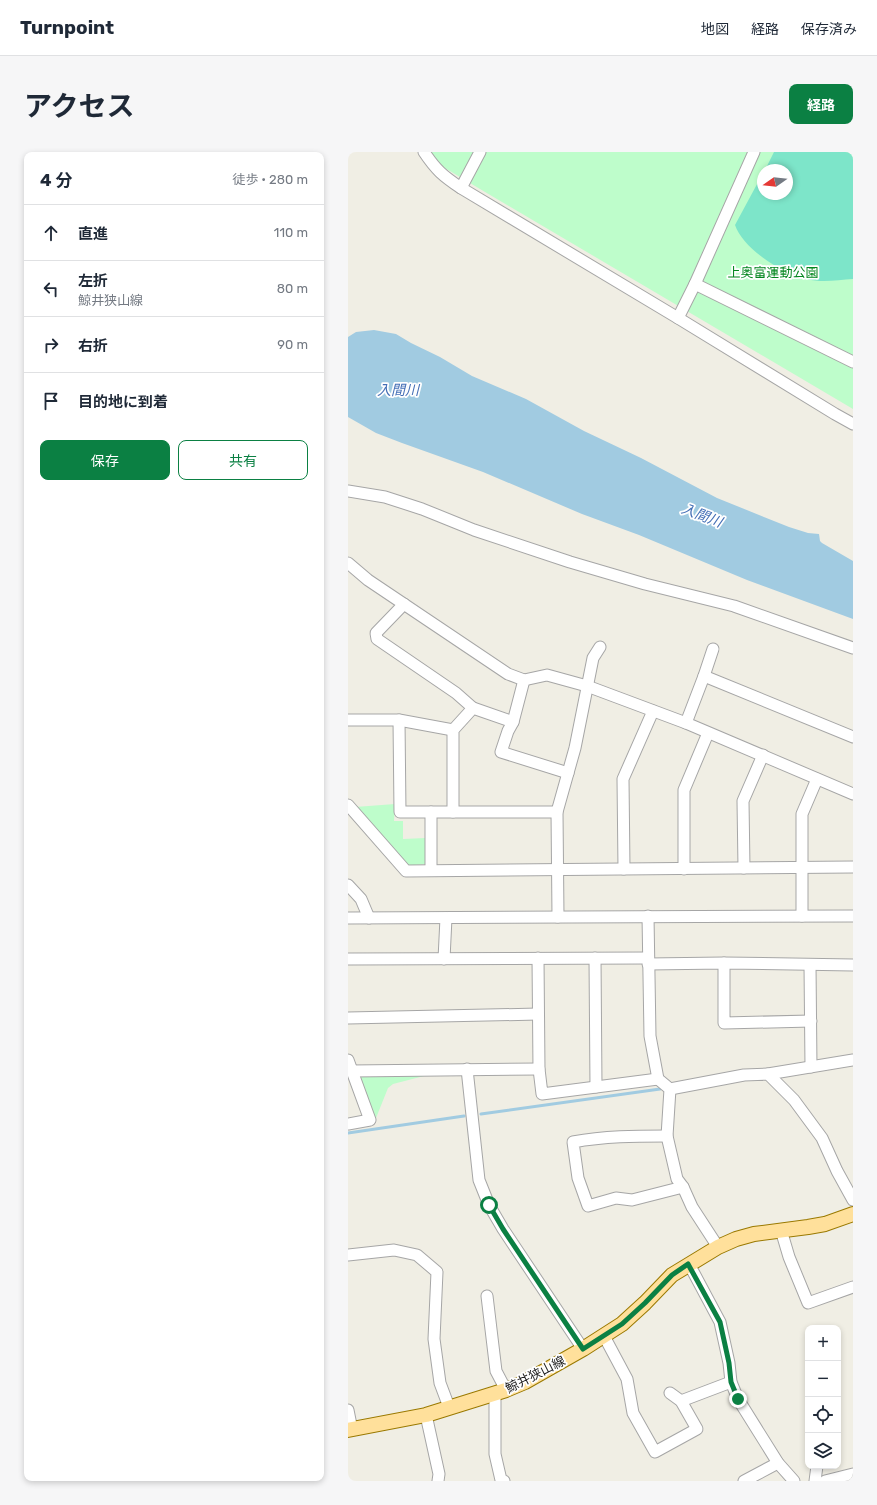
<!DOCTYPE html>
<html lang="ja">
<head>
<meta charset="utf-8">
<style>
  :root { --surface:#fff; --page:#f6f6f7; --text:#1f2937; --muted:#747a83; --line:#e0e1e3; --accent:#0b8043 }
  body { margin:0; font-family:Rubik,"Noto Sans JP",sans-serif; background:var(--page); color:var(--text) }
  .controls { position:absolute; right:12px; bottom:12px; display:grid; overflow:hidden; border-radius:8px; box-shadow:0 2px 6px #0003 }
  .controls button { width:36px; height:36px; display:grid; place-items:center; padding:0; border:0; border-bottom:1px solid var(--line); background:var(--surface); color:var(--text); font:20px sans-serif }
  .compass { position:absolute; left:409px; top:12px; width:36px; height:36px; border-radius:50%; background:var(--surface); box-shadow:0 2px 6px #0003; rotate:256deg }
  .stop { position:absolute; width:12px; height:12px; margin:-9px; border:3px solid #0b8043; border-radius:50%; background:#fff }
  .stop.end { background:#0b8043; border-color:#fff; box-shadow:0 1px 4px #0008 }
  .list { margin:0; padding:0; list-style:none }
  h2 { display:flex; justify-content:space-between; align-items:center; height:52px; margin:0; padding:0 16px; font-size:17px }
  h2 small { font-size:13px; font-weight:400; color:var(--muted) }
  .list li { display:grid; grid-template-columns:26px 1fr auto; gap:12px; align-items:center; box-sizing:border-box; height:56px; padding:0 16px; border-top:1px solid var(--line) }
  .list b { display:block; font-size:15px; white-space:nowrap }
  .list p { margin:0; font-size:13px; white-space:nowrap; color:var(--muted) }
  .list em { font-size:13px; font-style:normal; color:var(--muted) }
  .actions { display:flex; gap:8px; padding:12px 16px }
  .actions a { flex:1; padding:9px 0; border:1px solid var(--accent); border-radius:8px; text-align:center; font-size:14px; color:var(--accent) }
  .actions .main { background:var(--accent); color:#fff }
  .icon { flex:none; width:22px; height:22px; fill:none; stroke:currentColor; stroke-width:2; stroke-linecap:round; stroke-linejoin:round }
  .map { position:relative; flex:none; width:505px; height:1329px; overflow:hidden; border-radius:8px }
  header { display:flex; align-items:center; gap:24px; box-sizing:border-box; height:56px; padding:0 20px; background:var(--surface); border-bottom:1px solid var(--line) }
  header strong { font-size:19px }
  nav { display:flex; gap:22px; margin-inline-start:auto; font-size:14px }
  .intro { display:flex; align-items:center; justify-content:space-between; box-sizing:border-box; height:96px; padding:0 24px }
  h1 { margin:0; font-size:28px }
  .button { padding:10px 18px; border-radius:8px; background:var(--accent); color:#fff; font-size:14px; font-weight:700 }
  main { display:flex; gap:24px; padding:0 24px }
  aside { flex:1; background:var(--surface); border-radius:8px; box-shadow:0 2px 6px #0003 }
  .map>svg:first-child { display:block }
  .park { fill:#befdcb; fill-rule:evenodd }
  .pitch { fill:#7de5c9 }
  .water { fill:#a1cbe1 }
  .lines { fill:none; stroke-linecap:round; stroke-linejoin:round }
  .stream { stroke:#a1cbe1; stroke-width:3 }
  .minor-casing { stroke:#a6a6a6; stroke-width:13 }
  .major-casing { stroke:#9a7900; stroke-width:16 }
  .minor { stroke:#fff; stroke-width:11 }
  .major { stroke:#ffe09b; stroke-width:14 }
  .route { stroke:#0b8043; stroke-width:5 }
  .labels { text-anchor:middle; stroke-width:3.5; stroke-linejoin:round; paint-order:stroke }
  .park-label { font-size:13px; fill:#03861e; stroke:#fff }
  .street-label { font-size:13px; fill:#1f1f1f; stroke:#fff }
  .water-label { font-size:14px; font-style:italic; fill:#446fb6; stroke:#fff }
</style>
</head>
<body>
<header>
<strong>Turnpoint</strong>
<nav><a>地図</a><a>経路</a><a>保存済み</a></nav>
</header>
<div class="intro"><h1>アクセス</h1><a class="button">経路</a></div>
<main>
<aside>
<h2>4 分<small>徒歩 · 280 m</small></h2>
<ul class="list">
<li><svg class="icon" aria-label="ahead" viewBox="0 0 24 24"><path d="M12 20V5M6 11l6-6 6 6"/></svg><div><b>直進</b></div><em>110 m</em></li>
<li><svg class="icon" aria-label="left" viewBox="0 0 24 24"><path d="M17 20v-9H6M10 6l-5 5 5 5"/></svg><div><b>左折</b><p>鯨井狭山線</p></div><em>80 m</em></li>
<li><svg class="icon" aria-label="right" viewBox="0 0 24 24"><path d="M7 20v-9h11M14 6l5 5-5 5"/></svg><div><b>右折</b></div><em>90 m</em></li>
<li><svg class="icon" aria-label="arrive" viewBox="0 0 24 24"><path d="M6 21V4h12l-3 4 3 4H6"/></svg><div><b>目的地に到着</b></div></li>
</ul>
<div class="actions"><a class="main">保存</a><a>共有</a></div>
</aside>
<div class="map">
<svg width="505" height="1329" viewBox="0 0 505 1329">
  <rect width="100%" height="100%" fill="#f0eee4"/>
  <g class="park">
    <path d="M70,0H505V257L132,37ZM415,18H439V42H415Z"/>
    <polygon points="47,652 46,669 55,669 55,687 77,686 77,712 59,714 7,655"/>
    <polygon points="15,922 76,924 45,932 40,936 26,971 11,927"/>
  </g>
  <path class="pitch" d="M426,0H505V127C490,128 473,131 459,127C435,122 395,97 387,73L415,21V42H439V18H417Z"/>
  <polygon class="water" points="26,178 48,182 63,191 92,205 124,224 178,247 236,279 293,306 369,346 441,375 460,381 471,382 472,389 474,391 505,409 505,467 399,428 291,383 234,362 135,320 54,291 28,281 0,265 0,185 8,180"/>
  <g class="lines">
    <g class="stream">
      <polyline points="133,962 312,937"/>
      <polyline points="0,981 116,964"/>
    </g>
    <g class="minor-casing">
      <g id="minor">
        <path d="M76,0C88,18 95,24 113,36L330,166L487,262L505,272"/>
        <polyline points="113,36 132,0"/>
        <polyline points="347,132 505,210"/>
        <polyline points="330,166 347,132 406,0"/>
        <polyline points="0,339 37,345 74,357 126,378 222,410 297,432 386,454 505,496"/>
        <polyline points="0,411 20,428 160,522 176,528 199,523 239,534 338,571 505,642"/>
        <polyline points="56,452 28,481 29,487 108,541 125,556"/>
        <polyline points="356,524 505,585"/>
        <polyline points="0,568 51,568 105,578"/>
        <polyline points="51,568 52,660 209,660"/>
        <polyline points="165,570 160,579 153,600 220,621"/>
        <polyline points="338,571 356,524 365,497"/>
        <polyline points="0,653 58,719 505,715"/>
        <polyline points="83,660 83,718"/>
        <polyline points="105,660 105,578 125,556 165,570 176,528"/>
        <polyline points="396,716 395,649 415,603"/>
        <polyline points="276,717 275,627 305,559"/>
        <polyline points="336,717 336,638 360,581"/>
        <polyline points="0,733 13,747 21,766"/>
        <polyline points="300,764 302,884 310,927 322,937 319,984 329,1027 335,1035 344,1055 370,1095"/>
        <polyline points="454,764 454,662 469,627"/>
        <polyline points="210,765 209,660 227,596 245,506 252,495"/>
        <polyline points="0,766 505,764"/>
        <polyline points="190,806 191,917 194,942 310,927"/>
        <polyline points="247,806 248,935"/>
        <polyline points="0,807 300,806"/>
        <polyline points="96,807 98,766"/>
        <polyline points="376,811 376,871 463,869"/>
        <polyline points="300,812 376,811 505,813"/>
        <polyline points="462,813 463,915"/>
        <polyline points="0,866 190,862"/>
        <polyline points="0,908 22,968 0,972"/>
        <polyline points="119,917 131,1028 141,1053 155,1077 235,1197"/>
        <polyline points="3,919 191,917"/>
        <polyline points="420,922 505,908"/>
        <polyline points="322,937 396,923 420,922 446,948 474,986 489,1019 505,1048"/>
        <path d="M319,984C287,984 257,984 225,990L230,1026L240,1054L268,1046L284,1048L335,1035"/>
        <polyline points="433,1078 441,1105 460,1151 505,1135"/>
        <polyline points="0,1103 46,1098 69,1103 89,1120 86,1187 92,1231 101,1255"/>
        <polyline points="341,1112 372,1170 381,1211 383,1230 390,1247 430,1311 446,1329"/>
        <polyline points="139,1144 148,1219 158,1238"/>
        <polyline points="256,1184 279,1227 285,1261 307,1300 349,1277 333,1249 322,1241"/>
        <polyline points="147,1242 147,1302 153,1328 156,1329"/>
        <polyline points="333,1249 383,1230"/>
        <polyline points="0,1258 4,1278"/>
        <polyline points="78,1263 91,1322 90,1329"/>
        <polyline points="396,1329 430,1311"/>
        <polyline points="467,1329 469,1314"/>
        <polyline points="477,1329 505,1322"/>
      </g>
    </g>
    <g class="major-casing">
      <polyline id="major" points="0,1278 78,1263 158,1238 177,1230 235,1197 274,1172 297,1151 324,1123 370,1095 388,1087 406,1082 460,1075 477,1072 505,1062"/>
    </g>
    <use href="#minor" class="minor"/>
    <use href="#major" class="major"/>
  </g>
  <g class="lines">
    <polyline class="route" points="141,1053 155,1077 235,1197 274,1172 297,1151 324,1123 340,1112 372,1170 381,1211 383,1230 390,1247"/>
  </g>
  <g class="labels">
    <g class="park-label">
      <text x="425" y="125">上奥富運動公園</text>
    </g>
    <g class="street-label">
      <text transform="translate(187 1222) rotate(-27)" y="5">鯨井狭山線</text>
    </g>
    <g class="water-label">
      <text x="50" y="243">入間川</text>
      <text transform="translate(354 363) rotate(21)" y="5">入間川</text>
    </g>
  </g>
</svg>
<div class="controls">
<button>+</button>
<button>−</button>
<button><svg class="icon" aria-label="locate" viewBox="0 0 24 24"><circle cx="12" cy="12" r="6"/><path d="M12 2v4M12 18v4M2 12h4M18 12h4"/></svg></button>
<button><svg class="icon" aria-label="layers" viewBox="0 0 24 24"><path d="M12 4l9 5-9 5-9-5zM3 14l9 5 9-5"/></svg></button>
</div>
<svg class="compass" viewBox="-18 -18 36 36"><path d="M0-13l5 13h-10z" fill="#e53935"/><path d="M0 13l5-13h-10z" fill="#747a83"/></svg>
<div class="stop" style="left:141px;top:1053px"></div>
<div class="stop end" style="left:390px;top:1247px"></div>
</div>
</main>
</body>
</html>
